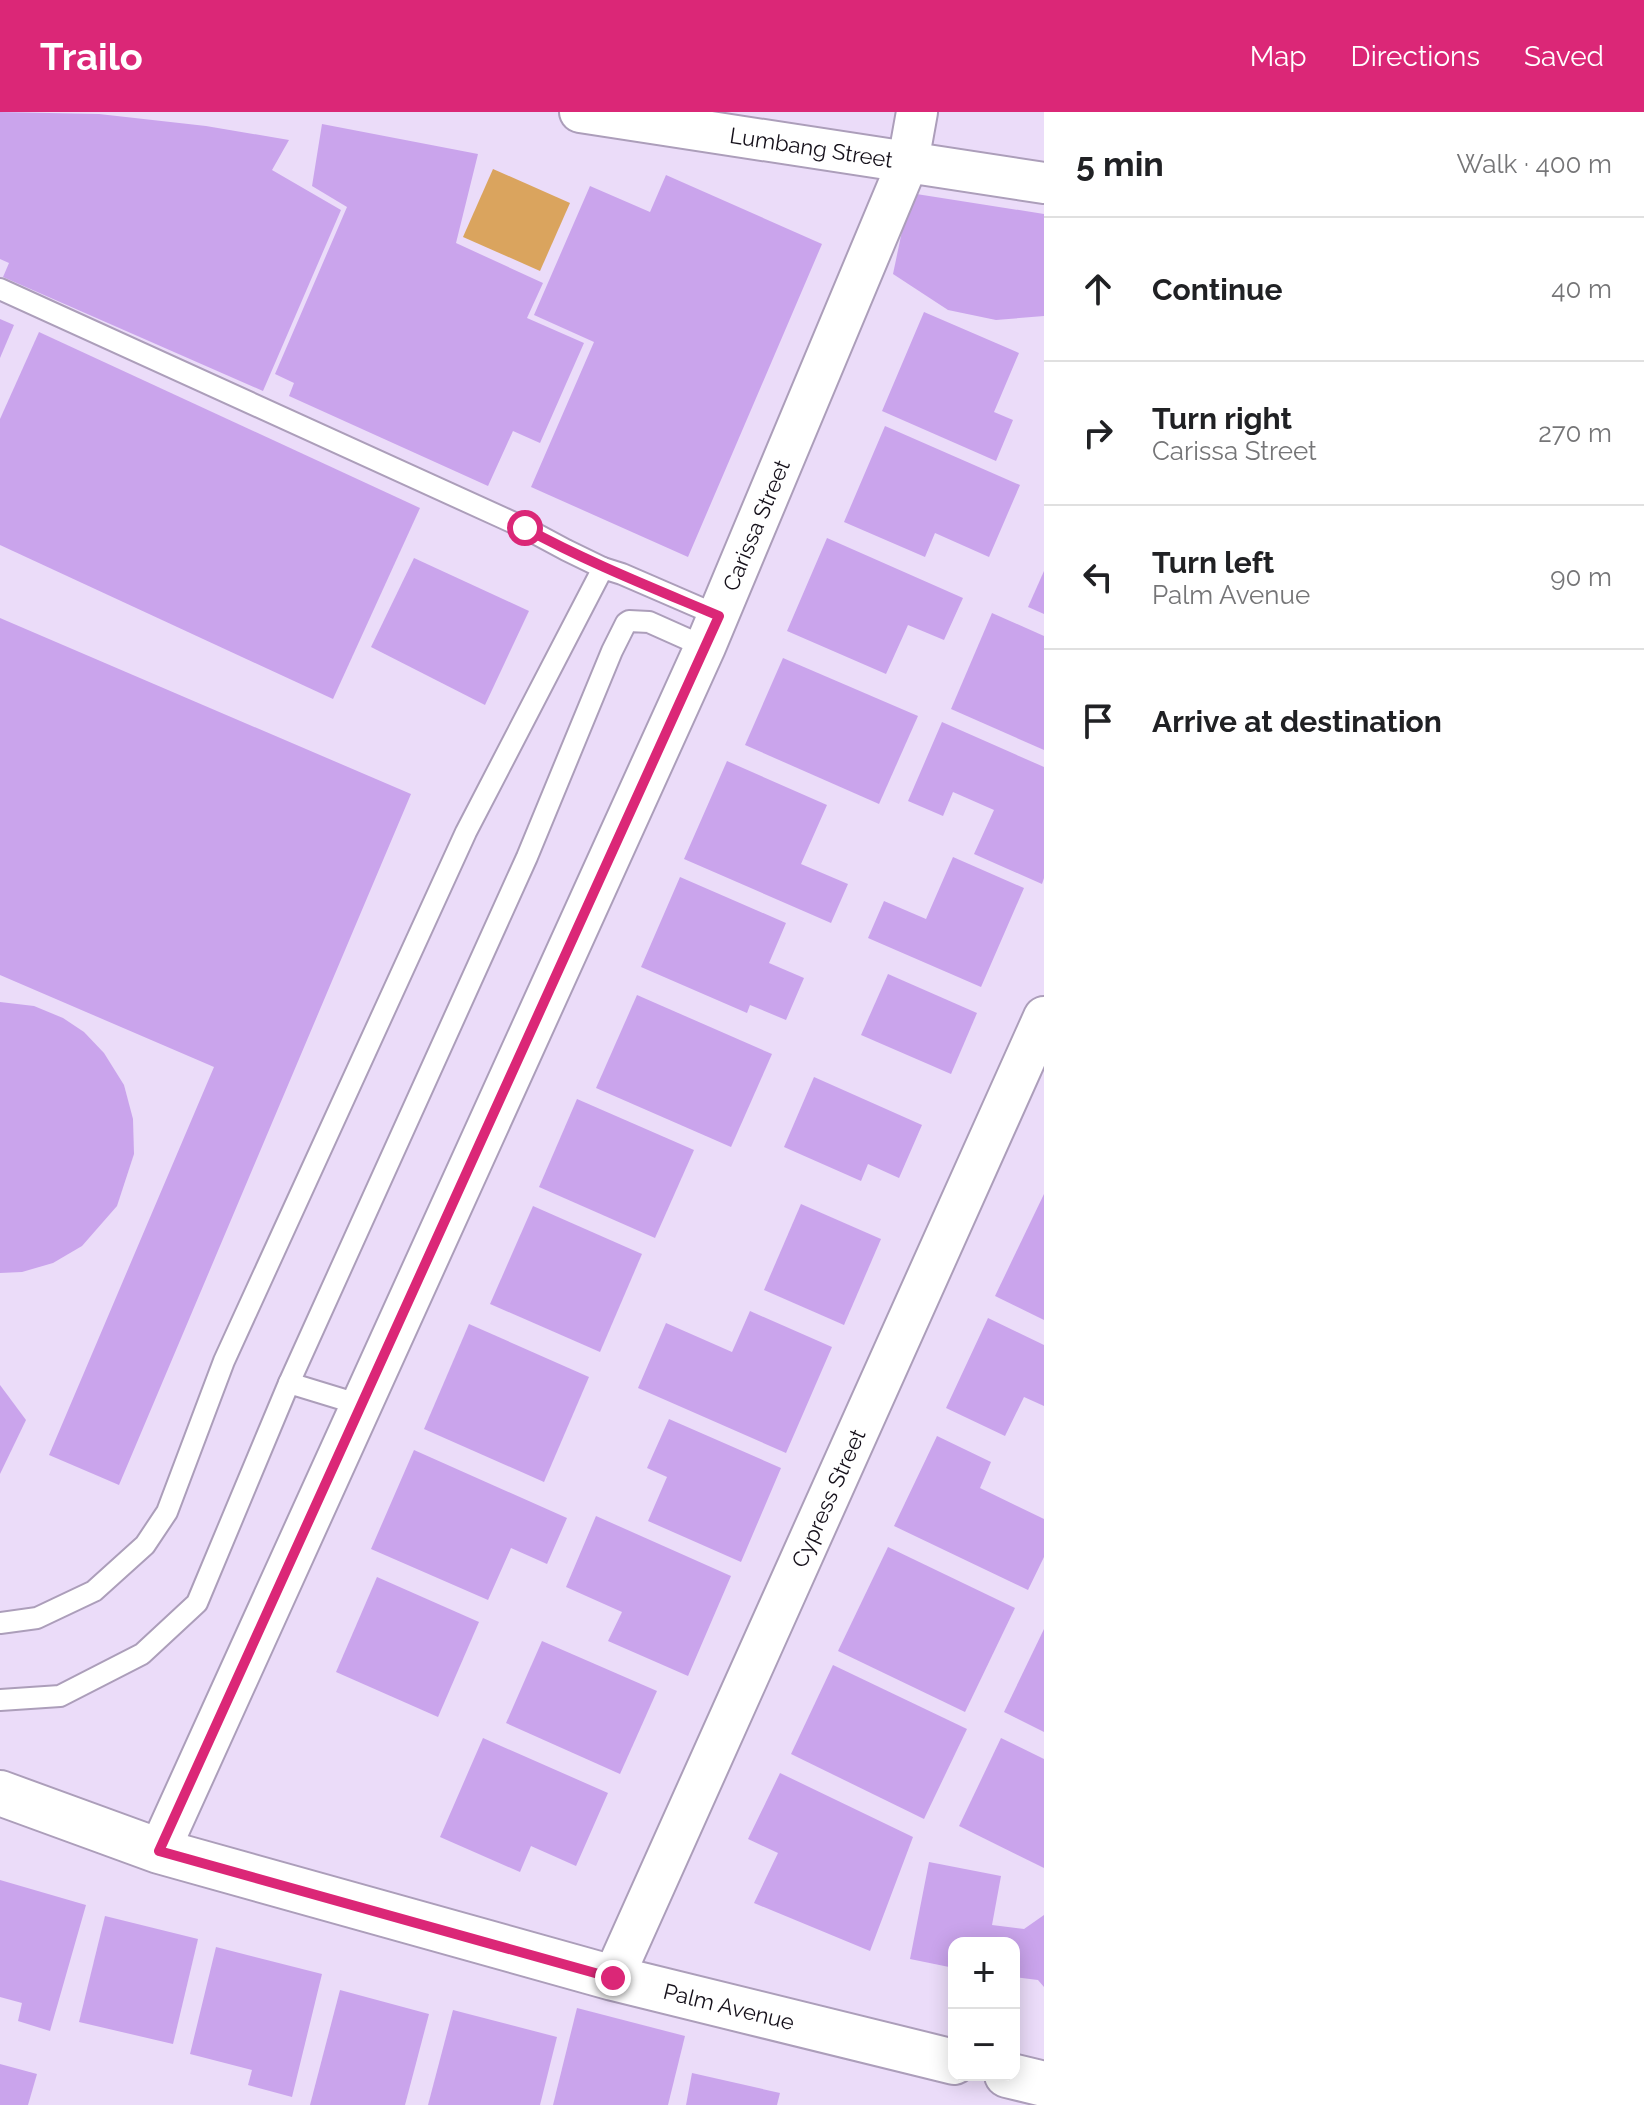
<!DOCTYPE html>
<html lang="en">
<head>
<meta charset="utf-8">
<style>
  :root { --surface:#fff; --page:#f2f2f2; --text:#202124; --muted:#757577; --line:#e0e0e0; --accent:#db2777 }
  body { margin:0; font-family:Raleway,sans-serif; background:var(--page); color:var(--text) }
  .controls { position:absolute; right:24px; bottom:24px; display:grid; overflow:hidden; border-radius:16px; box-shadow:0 4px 20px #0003 }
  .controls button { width:72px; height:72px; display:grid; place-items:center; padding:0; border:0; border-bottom:2px solid var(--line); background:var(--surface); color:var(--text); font:40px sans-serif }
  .stop { position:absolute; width:24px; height:24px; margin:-18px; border:6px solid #db2777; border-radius:50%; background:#fff }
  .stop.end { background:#db2777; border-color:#fff; box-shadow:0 2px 8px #0008 }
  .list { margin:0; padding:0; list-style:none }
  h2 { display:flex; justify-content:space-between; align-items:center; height:104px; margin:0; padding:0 32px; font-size:34px }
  h2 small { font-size:26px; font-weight:400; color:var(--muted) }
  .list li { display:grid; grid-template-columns:52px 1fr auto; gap:24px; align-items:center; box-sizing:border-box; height:144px; padding:0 32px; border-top:2px solid var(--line) }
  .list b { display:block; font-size:30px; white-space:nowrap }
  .list p { margin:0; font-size:26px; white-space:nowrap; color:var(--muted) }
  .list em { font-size:26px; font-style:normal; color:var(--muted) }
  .icon { flex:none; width:44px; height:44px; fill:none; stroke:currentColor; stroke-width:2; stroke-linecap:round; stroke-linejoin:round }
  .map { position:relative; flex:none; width:1044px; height:1993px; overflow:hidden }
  header { display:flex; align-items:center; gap:48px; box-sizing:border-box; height:112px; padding:0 40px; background:var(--accent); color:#fff }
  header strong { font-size:38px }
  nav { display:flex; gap:44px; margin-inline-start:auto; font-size:28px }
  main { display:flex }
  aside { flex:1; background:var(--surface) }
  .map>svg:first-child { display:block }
  .water { fill:#daa45e }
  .building { fill:#caa4ec }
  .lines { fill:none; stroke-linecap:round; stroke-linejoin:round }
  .service-casing { stroke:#ac9eba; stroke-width:24 }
  .minor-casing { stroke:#ac9eba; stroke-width:44 }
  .tertiary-casing { stroke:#ac9eba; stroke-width:48 }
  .service { stroke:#fff; stroke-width:20 }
  .minor { stroke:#fff; stroke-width:40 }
  .tertiary { stroke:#fff; stroke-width:44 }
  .route { stroke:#db2777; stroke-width:10 }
  .labels { text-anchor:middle; stroke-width:8; stroke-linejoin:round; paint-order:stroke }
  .street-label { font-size:22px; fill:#15101a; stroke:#f5ecfe }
</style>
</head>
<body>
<header>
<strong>Trailo</strong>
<nav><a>Map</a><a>Directions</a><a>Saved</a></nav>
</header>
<main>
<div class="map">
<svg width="1044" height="1993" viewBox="0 0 1044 1993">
  <rect width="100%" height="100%" fill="#ebdcf9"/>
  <polygon class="water" points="493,57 570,91 540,159 463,125"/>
  <g class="building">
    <polygon points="0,0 99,2 206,14 289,28 272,58 341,98 263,279 3,165 9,151 0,147"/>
    <polygon points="322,12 478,42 456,131 543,171 527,206 584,231 540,331 513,319 488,374 289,284 294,271 275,262 347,95 312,74"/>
    <polygon points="666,63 822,132 688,445 531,375 594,230 534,203 590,74 650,100"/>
    <polygon points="910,81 1044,102 1044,204 996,208 948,198 893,162"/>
    <polygon points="924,200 1019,241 994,300 1013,308 996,349 882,299"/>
    <polygon points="0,207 14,213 0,246"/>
    <polygon points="39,220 420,396 333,587 0,433 0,307"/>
    <polygon points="885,314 1020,373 989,445 935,421 925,445 844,410"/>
    <polygon points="827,426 963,486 944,528 908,513 886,562 787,519"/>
    <polygon points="414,446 529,499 485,593 371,535"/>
    <polygon points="1044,459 1044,502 1028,495"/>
    <polygon points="992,501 1044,524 1044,638 951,597"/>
    <polygon points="0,506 411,682 119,1373 49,1343 214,955 0,863"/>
    <polygon points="783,546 918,604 879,692 745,633"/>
    <polygon points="942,610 1044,655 1044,766 1042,772 974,742 994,698 953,680 943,704 908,689"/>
    <polygon points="727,649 827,693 801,752 848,772 831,811 684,747"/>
    <polygon points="953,745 1024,776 981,875 868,826 884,789 926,807"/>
    <polygon points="680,765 786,811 769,851 804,866 786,908 750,893 747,901 641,855"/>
    <polygon points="888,862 977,901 951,962 861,923"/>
    <polygon points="637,883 772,942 731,1035 596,976"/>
    <polygon points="0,890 34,894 63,906 84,920 104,941 124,973 133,1007 134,1042 117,1094 82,1134 53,1151 22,1160 0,1161"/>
    <polygon points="814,965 922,1013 899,1066 868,1052 861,1069 784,1035"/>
    <polygon points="577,987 694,1038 655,1126 539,1075"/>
    <polygon points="1044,1082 1044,1208 995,1184"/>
    <polygon points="801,1092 881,1127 844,1213 764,1178"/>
    <polygon points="533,1094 642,1142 600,1240 490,1192"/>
    <polygon points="750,1199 832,1235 786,1341 638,1276 666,1211 732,1240"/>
    <polygon points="988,1206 1044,1233 1044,1294 1024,1285 1005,1324 946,1296"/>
    <polygon points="469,1212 589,1265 544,1370 424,1317"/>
    <polygon points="0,1273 26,1308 0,1362"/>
    <polygon points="669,1307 781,1356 741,1450 648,1409 667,1365 647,1356"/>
    <polygon points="937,1324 991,1350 980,1376 1044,1407 1044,1445 1028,1478 894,1414"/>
    <polygon points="414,1338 567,1406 547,1452 511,1436 488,1488 371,1437"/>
    <polygon points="596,1404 731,1464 688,1564 608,1529 622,1500 566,1475"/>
    <polygon points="888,1435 1015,1496 965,1600 838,1539"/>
    <polygon points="377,1465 479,1510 438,1605 336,1560"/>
    <polygon points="1044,1517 1044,1620 1004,1600"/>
    <polygon points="542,1529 657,1579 620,1662 506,1611"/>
    <polygon points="833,1553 967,1617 924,1707 791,1642"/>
    <polygon points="483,1626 608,1681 576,1754 531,1734 520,1760 440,1725"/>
    <polygon points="1001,1626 1044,1647 1044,1756 959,1714"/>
    <polygon points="780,1661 913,1725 870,1839 754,1791 778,1741 748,1727"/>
    <polygon points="929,1750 1001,1764 992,1813 1024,1817 1044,1803 1044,1875 1038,1868 1014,1865 1014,1831 954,1831 954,1856 910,1847"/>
    <polygon points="0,1768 86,1793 50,1919 18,1909 22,1891 0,1885"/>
    <polygon points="105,1804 198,1827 173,1932 79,1910"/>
    <polygon points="216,1835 322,1862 292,1985 248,1973 252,1958 190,1942"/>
    <polygon points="340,1878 429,1902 405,1993 310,1993"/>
    <polygon points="577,1896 685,1924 668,1993 553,1993"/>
    <polygon points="453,1898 557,1925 540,1993 428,1993"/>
    <polygon points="0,1952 37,1962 28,1993 0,1993"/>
    <polygon points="692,1961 780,1981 777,1993 686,1993"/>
  </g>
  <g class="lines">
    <g class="service-casing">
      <g id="service">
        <polyline points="0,177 525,416 566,438 603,456"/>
        <polyline points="289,1271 361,1293"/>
        <polyline points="0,1511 37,1506 94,1479 145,1433 167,1400 224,1249 466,720 603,456 622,462 719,504"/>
        <polyline points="0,1588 60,1584 142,1542 197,1491 289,1271 527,745 612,539 626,511 629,509 649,510 705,535"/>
      </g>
    </g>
    <g class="minor-casing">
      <g id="minor">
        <path id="s1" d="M580,0L1044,71"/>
        <path id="s2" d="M159,1739L705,535L908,50L917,0"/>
        <path id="s3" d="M613,1866L1044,905"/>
      </g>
    </g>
    <g class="tertiary-casing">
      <g id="tertiary">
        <path id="s4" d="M0,1681L159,1739L613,1866L954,1950"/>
        <polyline points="1007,1963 1044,1972"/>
      </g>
    </g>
    <use href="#service" class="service"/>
    <use href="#minor" class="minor"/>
    <use href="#tertiary" class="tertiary"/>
  </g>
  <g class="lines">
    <path class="route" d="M525,416C587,450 653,476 719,504L159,1739L613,1866"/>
  </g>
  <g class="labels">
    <g class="street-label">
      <text dy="8" stroke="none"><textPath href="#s1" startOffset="234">Lumbang Street</textPath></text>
      <text dy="8" stroke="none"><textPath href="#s2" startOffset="1454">Carissa Street</textPath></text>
      <text dy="8" stroke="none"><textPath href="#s3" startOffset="526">Cypress Street</textPath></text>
      <text dy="8" stroke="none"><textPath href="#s4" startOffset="760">Palm Avenue</textPath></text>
    </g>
  </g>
</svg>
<div class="controls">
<button>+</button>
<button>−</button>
</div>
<div class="stop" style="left:525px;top:416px"></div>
<div class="stop end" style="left:613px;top:1866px"></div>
</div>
<aside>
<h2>5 min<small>Walk · 400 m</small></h2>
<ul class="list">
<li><svg class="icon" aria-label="ahead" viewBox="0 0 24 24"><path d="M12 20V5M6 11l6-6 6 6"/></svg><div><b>Continue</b></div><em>40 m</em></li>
<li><svg class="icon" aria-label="right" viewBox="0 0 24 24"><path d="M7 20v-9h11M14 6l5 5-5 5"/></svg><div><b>Turn right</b><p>Carissa Street</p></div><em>270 m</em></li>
<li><svg class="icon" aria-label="left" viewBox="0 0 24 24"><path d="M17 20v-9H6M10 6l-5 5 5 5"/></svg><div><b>Turn left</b><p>Palm Avenue</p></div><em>90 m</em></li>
<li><svg class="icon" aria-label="arrive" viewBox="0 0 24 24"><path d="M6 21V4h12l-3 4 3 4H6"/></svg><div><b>Arrive at destination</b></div></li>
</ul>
</aside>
</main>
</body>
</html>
